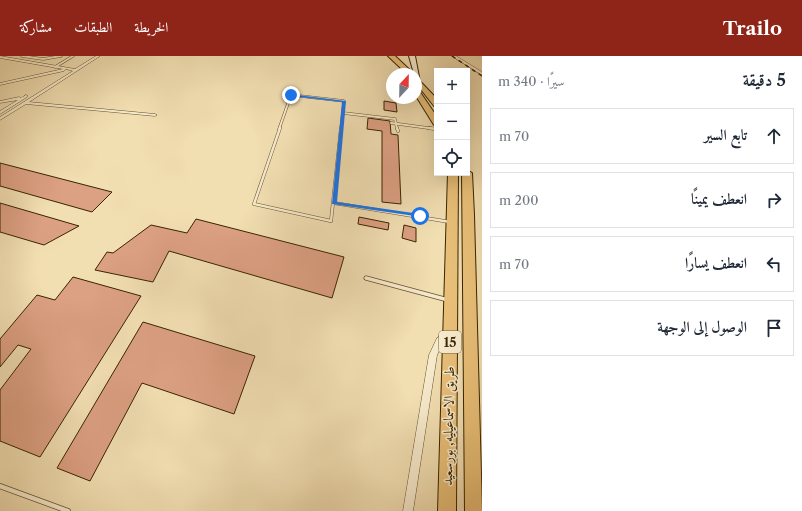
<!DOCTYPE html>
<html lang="ar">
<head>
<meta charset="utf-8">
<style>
  :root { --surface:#fff; --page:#f2f2f3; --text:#1f2937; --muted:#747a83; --line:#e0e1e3; --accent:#8f2418 }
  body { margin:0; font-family:"Libre Caslon Text",Amiri,serif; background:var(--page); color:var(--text); direction:rtl }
  .controls { position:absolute; right:12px; top:12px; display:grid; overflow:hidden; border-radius:0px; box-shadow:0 4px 16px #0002 }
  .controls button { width:36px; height:36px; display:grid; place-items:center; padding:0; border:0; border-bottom:1px solid var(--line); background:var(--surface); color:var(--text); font:20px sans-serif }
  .compass { position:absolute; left:386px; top:12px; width:36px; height:36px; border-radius:50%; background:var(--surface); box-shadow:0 4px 16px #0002; rotate:22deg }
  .stop { position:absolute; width:12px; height:12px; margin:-9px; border:3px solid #1a73e8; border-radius:50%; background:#fff }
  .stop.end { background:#1a73e8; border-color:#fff; box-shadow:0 1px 4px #0008 }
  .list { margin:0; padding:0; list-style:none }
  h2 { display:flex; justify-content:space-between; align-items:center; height:52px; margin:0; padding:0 16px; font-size:17px }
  h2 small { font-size:13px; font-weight:400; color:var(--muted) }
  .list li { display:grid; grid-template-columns:26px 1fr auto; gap:12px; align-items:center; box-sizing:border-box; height:56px; margin:0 8px 8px; padding:0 8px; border:1px solid var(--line); border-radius:0px }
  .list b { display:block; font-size:15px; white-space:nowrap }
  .list em { font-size:13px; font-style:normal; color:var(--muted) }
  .icon { flex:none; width:22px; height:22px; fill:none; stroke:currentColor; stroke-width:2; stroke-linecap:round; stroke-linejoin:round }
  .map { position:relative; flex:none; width:482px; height:455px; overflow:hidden; direction:ltr }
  header { display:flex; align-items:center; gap:24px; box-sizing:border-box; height:56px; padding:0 20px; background:var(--accent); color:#fff }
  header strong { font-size:19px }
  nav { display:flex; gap:22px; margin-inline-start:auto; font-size:14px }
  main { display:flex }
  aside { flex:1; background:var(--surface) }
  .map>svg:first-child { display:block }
  .building { fill:#dca082; stroke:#392401 }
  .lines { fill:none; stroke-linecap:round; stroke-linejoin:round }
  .service-far3-casing { stroke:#67522d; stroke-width:3 }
  .service-far2-casing { stroke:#67522d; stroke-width:3.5 }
  .service-far1-casing { stroke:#67522d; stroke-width:5 }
  .service-casing { stroke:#67522d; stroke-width:6 }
  .minor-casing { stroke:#67522d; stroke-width:1 }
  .secondary-casing { stroke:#392401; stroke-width:2 }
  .trunk-casing { stroke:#392401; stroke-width:2 }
  .service-far3 { stroke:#f6eacc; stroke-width:2 }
  .service-far2 { stroke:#f6eacc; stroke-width:2.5 }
  .service-far1 { stroke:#f6eacc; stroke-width:3.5 }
  .service { stroke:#f6eacc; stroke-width:4.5 }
  .minor { fill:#f6eacc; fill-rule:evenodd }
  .secondary { fill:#f6eacc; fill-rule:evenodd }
  .trunk { fill:#e8bf78; fill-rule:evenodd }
  .rail { stroke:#392401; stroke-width:1.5; stroke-dasharray:4 4; stroke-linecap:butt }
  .route { fill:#1a73e8 }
  .labels { text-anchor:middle; stroke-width:3; stroke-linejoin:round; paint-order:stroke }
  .shield { fill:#f6eacc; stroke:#725f3e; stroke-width:1 }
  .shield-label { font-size:13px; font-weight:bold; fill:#392401 }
  .street-label { font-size:14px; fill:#392401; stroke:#f6eacc }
</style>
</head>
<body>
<header>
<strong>Trailo</strong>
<nav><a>الخريطة</a><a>الطبقات</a><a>مشاركة</a></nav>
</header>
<main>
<aside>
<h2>5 دقيقة<small>سيرًا · 340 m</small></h2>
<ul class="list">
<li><svg class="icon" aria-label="ahead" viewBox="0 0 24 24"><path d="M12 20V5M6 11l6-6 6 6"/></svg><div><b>تابع السير</b></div><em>70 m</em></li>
<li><svg class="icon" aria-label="right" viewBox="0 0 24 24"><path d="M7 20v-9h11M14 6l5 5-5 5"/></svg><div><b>انعطف يمينًا</b></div><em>200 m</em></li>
<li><svg class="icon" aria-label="left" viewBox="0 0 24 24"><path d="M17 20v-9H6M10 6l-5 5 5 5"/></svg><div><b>انعطف يسارًا</b></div><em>70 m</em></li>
<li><svg class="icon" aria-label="arrive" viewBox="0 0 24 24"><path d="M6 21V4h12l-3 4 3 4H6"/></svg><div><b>الوصول إلى الوجهة</b></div></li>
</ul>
</aside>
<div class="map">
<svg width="482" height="455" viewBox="0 0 482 455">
  <rect width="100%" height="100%" fill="#f1deb1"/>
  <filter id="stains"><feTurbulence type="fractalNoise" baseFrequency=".005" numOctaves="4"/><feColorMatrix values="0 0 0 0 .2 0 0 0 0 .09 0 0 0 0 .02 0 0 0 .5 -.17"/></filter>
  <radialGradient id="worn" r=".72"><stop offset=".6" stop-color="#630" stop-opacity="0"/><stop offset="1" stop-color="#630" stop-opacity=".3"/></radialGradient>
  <g class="building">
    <polygon points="384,45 396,47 397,56 384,54"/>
    <polygon points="368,62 390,65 391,78 398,79 401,148 382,146 382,75 367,73"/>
    <polygon points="0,107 112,136 92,156 0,130"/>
    <polygon points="0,147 79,170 44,189 0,176"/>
    <polygon points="359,161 389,167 388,174 358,168"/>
    <polygon points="196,163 344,201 332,242 169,195 153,226 95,214 107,196 113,197 151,169 187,177"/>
    <polygon points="404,169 416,172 416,186 402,182"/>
    <polygon points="73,221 141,240 40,401 0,385 0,334 31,293 18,289 0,311 0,283 37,239 55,244"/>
    <polygon points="143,266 255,300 234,358 142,327 90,425 57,412"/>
  </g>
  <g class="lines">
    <g class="service-far3-casing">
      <g id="service-far3">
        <polyline points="22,0 43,3 61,0"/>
        <polyline points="55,11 73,0"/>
        <polyline points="343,57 395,63 397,73"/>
        <polyline points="391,67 436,73"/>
        <polyline points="279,73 291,39 344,45 341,73"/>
      </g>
    </g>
    <g class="service-far2-casing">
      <g id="service-far2">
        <polyline points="280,72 254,148 331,165 341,72"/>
        <polyline points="397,72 398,75"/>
        <polyline points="428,72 437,73"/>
        <polyline points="334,147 450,166"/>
      </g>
    </g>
    <g class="service-far1-casing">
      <polyline id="service-far1" points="366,222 448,244"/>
    </g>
    <g class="service-casing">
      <polyline id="service" points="0,430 68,455"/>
    </g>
    <g class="minor-casing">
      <g id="minor">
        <polygon points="0,0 75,13 96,0 100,0 29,46 155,58 157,59 155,60 26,48 0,64 0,61 73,15 66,13 64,15 0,29 0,27 63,13 0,2"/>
        <polygon points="452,0 456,0 482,16 482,19"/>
        <polygon points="26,39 28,40 27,41 0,58 0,55 18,44 0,47 0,45 19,41 21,42"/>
        <polygon points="450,275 453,276 454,278 453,280 443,286 437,299 413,455 403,455 429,299 437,282"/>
      </g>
    </g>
    <g class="secondary-casing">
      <polygon id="secondary" points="409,0 415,0 420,26 416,26 416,18 414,18"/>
    </g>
    <g class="trunk-casing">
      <g id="trunk">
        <polygon points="388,0 395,0 414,18 407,18"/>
        <polygon points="416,21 437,43 437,50 434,50 416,27"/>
        <polygon points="416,32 418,33 437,61 437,69 434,69 416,40"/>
        <polygon points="467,114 472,117 474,159 482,455 465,455 462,117 467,117"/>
        <polygon points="448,117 458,117 456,455 438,455"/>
      </g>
    </g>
    <use href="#service-far3" class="service-far3"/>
    <use href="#service-far2" class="service-far2"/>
    <use href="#service-far1" class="service-far1"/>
    <use href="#service" class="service"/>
    <use href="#minor" class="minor"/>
    <use href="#secondary" class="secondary"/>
    <use href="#trunk" class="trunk"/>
    <polyline class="rail" points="452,0 482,20"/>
  </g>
  <polygon class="route" points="290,38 346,45 337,146 420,158 422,161 332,148 342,46 291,40"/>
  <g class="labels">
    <rect class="shield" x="439" y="275" width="22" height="22" rx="3"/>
    <g class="shield-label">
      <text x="450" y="291">15</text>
    </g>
    <g class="street-label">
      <text transform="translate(448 370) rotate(-89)" y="5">طريق الاسماعيليه, بورسعيد</text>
    </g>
  </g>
  <rect width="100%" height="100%" filter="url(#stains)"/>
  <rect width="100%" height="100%" fill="url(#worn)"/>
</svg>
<div class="controls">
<button>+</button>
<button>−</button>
<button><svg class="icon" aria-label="locate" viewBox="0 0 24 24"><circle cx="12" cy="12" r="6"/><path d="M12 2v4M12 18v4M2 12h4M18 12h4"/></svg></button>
</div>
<svg class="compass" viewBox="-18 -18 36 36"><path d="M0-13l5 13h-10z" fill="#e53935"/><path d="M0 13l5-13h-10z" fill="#747a83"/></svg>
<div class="stop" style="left:420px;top:160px"></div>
<div class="stop end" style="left:291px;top:39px"></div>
</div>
</main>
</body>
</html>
